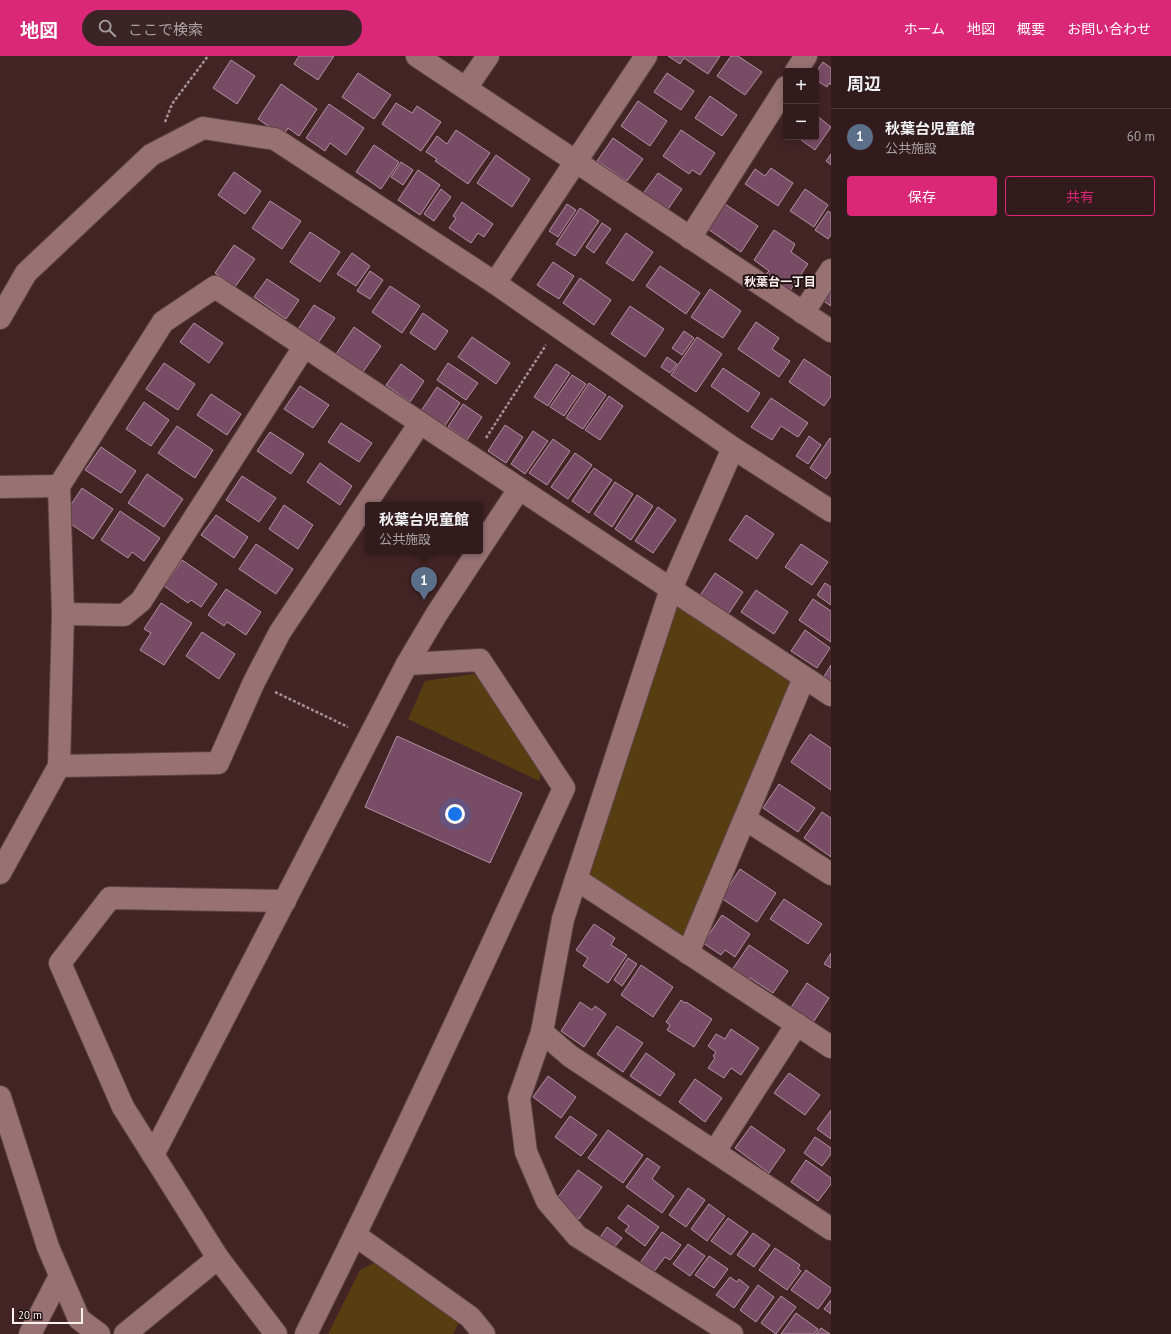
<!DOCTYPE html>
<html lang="ja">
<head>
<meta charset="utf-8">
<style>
  :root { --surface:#321b1c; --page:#3a2425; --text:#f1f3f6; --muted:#a8a1a3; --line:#4d393b; --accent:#db2777 }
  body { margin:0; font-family:"PT Sans","Noto Sans JP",sans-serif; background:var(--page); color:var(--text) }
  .controls { position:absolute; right:12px; top:12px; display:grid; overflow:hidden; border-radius:4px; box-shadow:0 2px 10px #0003 }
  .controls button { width:36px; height:36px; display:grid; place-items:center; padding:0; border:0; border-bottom:1px solid var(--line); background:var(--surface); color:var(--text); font:20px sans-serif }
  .scale { position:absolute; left:12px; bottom:10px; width:71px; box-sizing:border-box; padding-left:4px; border:2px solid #fdf0f0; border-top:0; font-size:11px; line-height:14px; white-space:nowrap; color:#fdf0f0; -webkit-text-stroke:3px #201212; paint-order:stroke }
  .you { position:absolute; left:455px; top:758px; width:14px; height:14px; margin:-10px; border:3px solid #fff; border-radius:50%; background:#1a73e8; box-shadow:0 0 0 6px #1a73e833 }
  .badge { display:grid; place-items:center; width:26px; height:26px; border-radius:50%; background:var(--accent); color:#fff; font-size:13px; font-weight:700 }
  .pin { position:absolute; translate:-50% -33px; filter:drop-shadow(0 1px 2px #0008) }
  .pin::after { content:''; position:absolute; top:21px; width:14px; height:12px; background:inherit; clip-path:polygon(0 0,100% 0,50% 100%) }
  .popup { position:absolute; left:365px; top:446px; width:118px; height:52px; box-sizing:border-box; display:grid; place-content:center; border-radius:4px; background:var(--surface); filter:drop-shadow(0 1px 3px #0005); font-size:13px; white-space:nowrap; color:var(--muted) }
  .popup b { font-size:15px; color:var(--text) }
  .popup::after { content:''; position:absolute; left:50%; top:100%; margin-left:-8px; border:8px solid transparent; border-top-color:var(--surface) }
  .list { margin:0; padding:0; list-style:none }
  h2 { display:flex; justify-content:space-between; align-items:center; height:52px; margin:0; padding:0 16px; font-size:17px }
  h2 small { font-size:13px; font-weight:400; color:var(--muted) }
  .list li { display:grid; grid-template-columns:26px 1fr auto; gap:12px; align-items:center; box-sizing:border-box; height:56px; padding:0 16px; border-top:1px solid var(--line) }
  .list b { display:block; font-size:15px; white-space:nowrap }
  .list p { margin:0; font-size:13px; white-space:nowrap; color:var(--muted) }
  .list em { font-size:13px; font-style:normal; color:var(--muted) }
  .actions { display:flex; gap:8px; padding:12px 16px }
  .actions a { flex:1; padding:9px 0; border:1px solid var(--accent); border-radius:4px; text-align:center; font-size:14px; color:var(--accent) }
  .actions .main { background:var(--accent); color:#fff }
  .icon { flex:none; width:22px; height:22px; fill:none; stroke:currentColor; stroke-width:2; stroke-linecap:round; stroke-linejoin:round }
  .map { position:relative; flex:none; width:831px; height:1278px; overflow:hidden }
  header { display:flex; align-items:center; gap:24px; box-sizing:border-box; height:56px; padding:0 20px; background:var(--accent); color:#fff }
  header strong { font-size:19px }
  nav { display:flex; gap:22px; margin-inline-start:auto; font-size:14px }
  .search { width:280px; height:36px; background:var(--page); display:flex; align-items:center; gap:10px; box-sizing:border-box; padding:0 14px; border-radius:22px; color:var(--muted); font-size:15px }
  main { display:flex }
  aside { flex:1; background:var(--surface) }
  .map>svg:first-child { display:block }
  .green { fill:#573e11 }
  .building { fill:#794c65; stroke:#b290a2 }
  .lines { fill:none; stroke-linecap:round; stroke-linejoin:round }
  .minor-casing { stroke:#5b4344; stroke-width:24 }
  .path { stroke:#a69292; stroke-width:2.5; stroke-dasharray:3 2; stroke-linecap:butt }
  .minor { stroke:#987273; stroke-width:22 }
  .labels { text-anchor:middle; stroke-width:4; stroke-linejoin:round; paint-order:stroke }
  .neighbourhood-label { font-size:12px; font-weight:bold; fill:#fdf0f0; stroke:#201212 }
</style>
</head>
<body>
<header>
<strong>地図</strong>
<div class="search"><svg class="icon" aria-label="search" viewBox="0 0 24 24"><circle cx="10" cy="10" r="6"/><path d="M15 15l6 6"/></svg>ここで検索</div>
<nav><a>ホーム</a><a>地図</a><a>概要</a><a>お問い合わせ</a></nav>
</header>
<main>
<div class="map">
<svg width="831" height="1278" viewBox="0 0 831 1278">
  <rect width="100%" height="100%" fill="#422425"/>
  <g class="green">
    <polygon points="671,533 804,622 688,897 576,823"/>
    <polygon points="473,618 486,626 541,718 539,725 408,663 425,625"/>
    <polygon points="374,1207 459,1267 453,1278 328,1278 360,1214"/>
  </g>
  <g class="building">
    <polygon points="299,0 334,0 318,24 294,8"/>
    <polygon points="668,0 720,0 708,18 684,2 680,8"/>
    <polygon points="731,0 738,0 762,16 745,39 717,20"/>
    <polygon points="231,4 255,20 237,48 213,32"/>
    <polygon points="823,6 831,12 831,29 829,27 827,31 816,24 816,16"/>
    <polygon points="358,17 391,39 374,63 342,41"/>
    <polygon points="667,17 694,35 681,54 654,36"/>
    <polygon points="281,28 317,53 299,80 288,72 283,80 258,63"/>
    <polygon points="710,40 737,59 722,80 695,62"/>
    <polygon points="638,45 667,65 650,90 621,70"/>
    <polygon points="396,47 412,57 417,50 441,66 421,95 382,68"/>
    <polygon points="329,48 364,72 346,99 330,87 325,95 306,82"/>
    <polygon points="816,59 831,71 815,94 797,81 816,81"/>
    <polygon points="456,74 490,97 468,128 435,105 437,103 426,96 437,80 447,88"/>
    <polygon points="681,74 715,97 700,119 692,114 689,118 663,100"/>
    <polygon points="613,82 643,103 627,125 597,105"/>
    <polygon points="374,89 399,106 381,133 356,116"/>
    <polygon points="831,98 831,109 826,105"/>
    <polygon points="496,99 530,123 512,151 477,127"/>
    <polygon points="401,106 413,114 403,129 391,121"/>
    <polygon points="771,112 793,127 778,150 745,128 755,113 765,120"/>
    <polygon points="418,114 440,129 420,159 398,144"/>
    <polygon points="234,116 261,135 245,158 218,139"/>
    <polygon points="658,117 682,133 666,156 642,139"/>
    <polygon points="441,133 451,141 434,165 424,158"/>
    <polygon points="805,133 828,149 814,171 790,155"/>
    <polygon points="270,145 301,165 282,193 252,172"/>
    <polygon points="462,146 493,168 484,181 478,177 471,187 449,172 456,162 453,160"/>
    <polygon points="567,148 576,154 558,181 549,175"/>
    <polygon points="725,148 758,170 741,196 708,173"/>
    <polygon points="580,152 599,165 575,200 556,188"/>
    <polygon points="828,155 831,157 831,179 828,183 815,174"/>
    <polygon points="602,167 611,173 594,197 586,191"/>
    <polygon points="774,174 795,188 791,196 808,208 789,236 765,219 769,215 754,204"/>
    <polygon points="310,176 340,196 320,226 290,206"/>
    <polygon points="626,177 653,196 633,225 606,207"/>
    <polygon points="234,189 255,203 235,231 215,217"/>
    <polygon points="352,197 370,210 356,230 337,218"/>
    <polygon points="553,206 574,220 559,243 537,229"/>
    <polygon points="660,210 700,237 686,258 646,230"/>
    <polygon points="370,215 383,224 370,243 357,235"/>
    <polygon points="580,222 611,244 594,269 563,247"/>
    <polygon points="267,223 299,244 286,263 254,241"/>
    <polygon points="390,230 420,250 402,277 372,256"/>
    <polygon points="831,230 831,250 822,244"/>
    <polygon points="710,233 741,255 723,282 691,261"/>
    <polygon points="314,249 335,262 318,287 298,273"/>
    <polygon points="630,250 664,273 645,301 611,278"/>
    <polygon points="423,257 448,275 435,294 410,277"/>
    <polygon points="756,266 779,282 772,293 790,305 779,321 738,293"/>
    <polygon points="194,267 223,287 209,307 180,286"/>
    <polygon points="354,271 381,290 363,316 336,298"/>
    <polygon points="684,275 694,282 682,299 672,292"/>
    <polygon points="472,281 510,307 496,328 458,301"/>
    <polygon points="697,281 722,298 696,336 671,319"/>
    <polygon points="667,301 677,308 670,317 661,311"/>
    <polygon points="804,303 831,321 831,340 824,350 789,326"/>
    <polygon points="164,307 195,328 178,354 146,333"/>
    <polygon points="448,307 478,327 466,344 437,324"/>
    <polygon points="401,308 424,325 410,346 386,329"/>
    <polygon points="556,308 570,317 548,350 534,341"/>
    <polygon points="723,312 760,337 748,356 711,330"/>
    <polygon points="572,319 586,328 564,360 550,351"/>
    <polygon points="589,327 606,339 583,373 566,362"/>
    <polygon points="300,330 329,349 313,372 284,353"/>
    <polygon points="437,331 460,347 442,374 419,358"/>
    <polygon points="211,338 241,358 227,379 197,359"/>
    <polygon points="609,340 623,350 600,384 585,374"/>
    <polygon points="771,342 808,367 798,381 781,370 772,384 751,371"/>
    <polygon points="144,346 169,364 151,390 126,373"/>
    <polygon points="463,348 482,361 467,384 448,371"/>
    <polygon points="341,367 372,387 359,406 328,386"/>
    <polygon points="505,369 523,381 506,407 488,395"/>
    <polygon points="177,370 213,394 195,422 158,397"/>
    <polygon points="533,375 548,385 525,418 511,408"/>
    <polygon points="270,376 304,398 291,418 257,395"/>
    <polygon points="809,380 821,389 808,408 796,400"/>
    <polygon points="830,382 831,383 831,416 826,423 810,412"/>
    <polygon points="553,383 570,395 547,429 529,417"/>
    <polygon points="101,391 136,415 121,437 85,414"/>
    <polygon points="575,397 592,409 568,443 551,431"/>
    <polygon points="320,407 352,430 340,449 307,426"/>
    <polygon points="594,412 612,424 589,457 572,445"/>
    <polygon points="147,418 183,443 164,471 128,447"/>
    <polygon points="242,420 276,442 259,466 226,444"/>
    <polygon points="615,426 633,438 612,471 594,458"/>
    <polygon points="82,432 113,453 93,483 62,462"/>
    <polygon points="637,439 653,450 631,484 615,473"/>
    <polygon points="284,449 313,469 298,493 269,473"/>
    <polygon points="658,451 676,464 653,497 635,485"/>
    <polygon points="120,455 160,482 144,505 132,496 128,502 101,484"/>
    <polygon points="216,459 248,481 234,502 201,479"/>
    <polygon points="746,459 774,478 757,503 729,484"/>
    <polygon points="256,488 293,513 276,538 239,513"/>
    <polygon points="801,488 828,506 812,529 785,511"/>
    <polygon points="182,504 217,528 201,551 191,544 188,547 164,530"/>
    <polygon points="715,517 743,536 727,560 699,541"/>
    <polygon points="825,527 831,531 831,549 817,539"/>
    <polygon points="226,533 261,556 246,579 227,566 224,570 208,559"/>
    <polygon points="756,534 788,556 774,578 741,556"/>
    <polygon points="813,543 831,555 831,586 799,564"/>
    <polygon points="161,547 192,567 164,609 140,594 151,577 144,573"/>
    <polygon points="805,574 830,592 817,612 791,595"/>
    <polygon points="202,576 235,598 219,623 186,600"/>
    <polygon points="831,609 831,627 823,622"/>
    <polygon points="810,678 831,692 831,734 791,706"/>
    <polygon points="397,680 522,737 490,807 365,751"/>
    <polygon points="779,728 815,752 798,776 763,752"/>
    <polygon points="822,756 831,762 831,801 804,782"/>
    <polygon points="740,813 776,837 757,866 721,842"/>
    <polygon points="784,843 822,868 808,888 770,863"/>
    <polygon points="722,859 750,878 735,901 725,894 721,899 703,887"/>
    <polygon points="594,868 615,882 611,889 627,899 608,927 583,910 588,902 576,894"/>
    <polygon points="749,889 788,915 773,937 750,922 749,925 732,914"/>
    <polygon points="831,897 831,912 824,908"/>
    <polygon points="628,902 637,908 622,930 614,924"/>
    <polygon points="641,909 673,931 653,961 621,939"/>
    <polygon points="807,927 829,942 812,968 790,953"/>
    <polygon points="681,944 685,947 686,946 712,963 694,991 667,974 670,969 666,966"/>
    <polygon points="580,946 592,954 595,950 606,958 584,991 561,975"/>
    <polygon points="617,970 643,987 623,1016 597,998"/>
    <polygon points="731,973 759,992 741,1019 731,1012 724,1022 708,1012 715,1002 713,1000 716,996 708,990 716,978 725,983"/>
    <polygon points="646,997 675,1018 660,1040 630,1020"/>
    <polygon points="789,1017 820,1039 805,1059 774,1037"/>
    <polygon points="548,1020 576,1041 561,1062 533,1041"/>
    <polygon points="695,1023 722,1042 705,1066 679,1046"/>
    <polygon points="831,1054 831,1083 817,1073"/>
    <polygon points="570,1060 597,1079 581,1100 555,1081"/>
    <polygon points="751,1070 785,1094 769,1117 735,1092"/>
    <polygon points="608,1074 643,1099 623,1127 588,1102"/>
    <polygon points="815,1081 831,1092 831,1098 822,1110 804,1097"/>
    <polygon points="647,1102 660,1111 652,1123 674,1140 662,1157 626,1131"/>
    <polygon points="806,1104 831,1122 831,1128 818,1145 791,1126"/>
    <polygon points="578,1114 602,1131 579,1163 555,1145"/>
    <polygon points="688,1132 705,1144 686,1171 669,1159"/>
    <polygon points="709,1148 725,1160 707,1185 691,1173"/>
    <polygon points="628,1149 659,1171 645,1190 625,1175 629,1170 618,1162"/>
    <polygon points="728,1162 748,1176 731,1199 711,1185"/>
    <polygon points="607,1171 622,1182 613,1193 599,1183"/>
    <polygon points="662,1176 681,1189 670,1204 665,1201 653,1217 640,1207"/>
    <polygon points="753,1177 770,1189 754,1211 737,1199"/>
    <polygon points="688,1188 705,1200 690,1220 673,1208"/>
    <polygon points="775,1192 800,1209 798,1212 801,1215 787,1234 759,1214"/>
    <polygon points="709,1200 728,1213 714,1232 695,1219"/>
    <polygon points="806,1214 831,1232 831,1235 818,1253 791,1234"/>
    <polygon points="730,1221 737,1226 739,1223 749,1231 734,1252 716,1239"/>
    <polygon points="758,1229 774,1241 756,1266 740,1254"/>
    <polygon points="781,1240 796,1251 776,1278 761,1267"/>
    <polygon points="831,1244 831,1258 824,1253"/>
    <polygon points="796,1257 818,1273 814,1278 781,1278"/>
    <polygon points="821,1272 830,1278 816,1278"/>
  </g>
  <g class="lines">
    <g class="minor-casing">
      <g id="minor">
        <polyline points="417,0 831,275"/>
        <polyline points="796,15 806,0"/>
        <polyline points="466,32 488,0"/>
        <polyline points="690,182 786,31"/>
        <polyline points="495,227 646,0"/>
        <polyline points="803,257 831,214"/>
        <polyline points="0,262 26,217 151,99 203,72 275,83 495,227 733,392 831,455"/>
        <polyline points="733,392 671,533 563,863 542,976 570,1000 831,1173"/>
        <polyline points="0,431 59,430"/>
        <polyline points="480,492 519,433"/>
        <polyline points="63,558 124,559 141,545 304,291"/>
        <polyline points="59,710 218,707 254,626 280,576 420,367"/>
        <polyline points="745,763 831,818"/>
        <polyline points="0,817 59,710 63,558 59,430 163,266 215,231 831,639"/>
        <polyline points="576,823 831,991"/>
        <polyline points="688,897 804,622"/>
        <polyline points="542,976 519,1042 526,1096 547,1145 577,1180 732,1278"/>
        <polyline points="0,1041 48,1191 79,1263 99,1278"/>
        <polyline points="715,1095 797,968"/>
        <polyline points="153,1099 407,608 436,559 478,495"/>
        <polyline points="355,1179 470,1261 484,1278"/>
        <polyline points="30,1278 60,1220"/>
        <polyline points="125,1278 218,1202"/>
        <polyline points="276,1278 218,1202 123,1051 60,907 110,842 285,845"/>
        <path d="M306,1278C396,1098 480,915 564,732L480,604L407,608"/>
      </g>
    </g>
    <g class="path">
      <polyline points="165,66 172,48 208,0"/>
      <polyline points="486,382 546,289"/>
      <polyline points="275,636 348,671"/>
    </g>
    <use href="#minor" class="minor"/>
  </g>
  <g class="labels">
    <g class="neighbourhood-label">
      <text x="780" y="230">秋葉台一丁目</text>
    </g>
  </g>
</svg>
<div class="controls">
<button>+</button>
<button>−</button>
</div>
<div class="scale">20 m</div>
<div class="you"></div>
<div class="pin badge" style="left:424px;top:544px;background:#5c6f8a">1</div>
<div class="popup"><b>秋葉台児童館</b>公共施設</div>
</div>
<aside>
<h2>周辺<small></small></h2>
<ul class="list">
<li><span class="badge" style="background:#5c6f8a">1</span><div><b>秋葉台児童館</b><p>公共施設</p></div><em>60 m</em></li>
</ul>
<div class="actions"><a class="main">保存</a><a>共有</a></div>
</aside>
</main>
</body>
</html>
